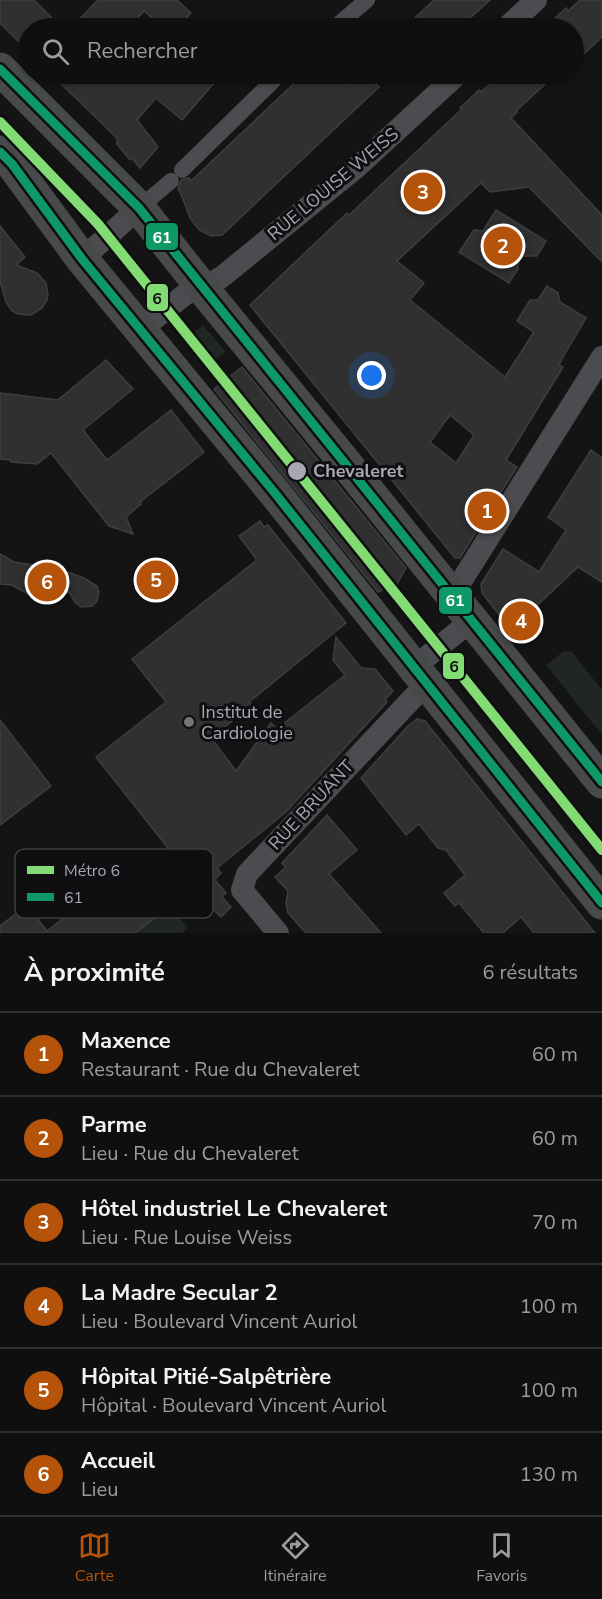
<!DOCTYPE html>
<html lang="fr">
<head>
<meta charset="utf-8">
<style>
  :root { --surface:#0f0f0f; --page:#1d1d1d; --text:#f1f3f6; --muted:#9b9c9e; --line:#2f2f2f; --accent:#b45309 }
  body { margin:0; font-family:"Nunito Sans",sans-serif; background:var(--page); color:var(--text) }
  .you { position:absolute; left:372px; top:376px; width:21px; height:21px; margin:-15px; border:4px solid #fff; border-radius:50%; background:#1a73e8; box-shadow:0 0 0 9px #1a73e833 }
  .badge { display:grid; place-items:center; width:39px; height:39px; border-radius:50%; background:var(--accent); color:#fff; font-size:20px; font-weight:700 }
  .pin { position:absolute; translate:-50% -50%; border:3px solid #fff; box-shadow:0 2px 6px #0006 }
  .list { margin:0; padding:0; list-style:none }
  h2 { display:flex; justify-content:space-between; align-items:center; height:78px; margin:0; padding:0 24px; font-size:26px }
  h2 small { font-size:20px; font-weight:400; color:var(--muted) }
  .list li { display:grid; grid-template-columns:39px 1fr auto; gap:18px; align-items:center; box-sizing:border-box; height:84px; padding:0 24px; border-top:2px solid var(--line) }
  .list b { display:block; font-size:22px; white-space:nowrap }
  .list p { margin:0; font-size:20px; white-space:nowrap; color:var(--muted) }
  .list em { font-size:20px; font-style:normal; color:var(--muted) }
  .icon { flex:none; width:33px; height:33px; fill:none; stroke:currentColor; stroke-width:2; stroke-linecap:round; stroke-linejoin:round }
  .map { position:relative; flex:none; width:602px; height:933px; overflow:hidden }
  .search { position:absolute; background:var(--surface); box-shadow:0 2px 4px #0004; left:18px; right:18px; top:18px; height:66px; display:flex; align-items:center; gap:15px; box-sizing:border-box; padding:0 21px; border-radius:33px; color:var(--muted); font-size:22px }
  .sheet { height:582px; background:var(--surface) }
  nav { display:flex; justify-content:space-around; align-items:center; box-sizing:border-box; height:84px; border-top:2px solid var(--line); background:var(--surface); font-size:16px; color:var(--muted) }
  nav a { display:grid; justify-items:center; gap:3px }
  nav .on { color:var(--accent) }
  .map>svg:first-child { display:block }
  .green { fill:#202623 }
  .building { fill:#303031; stroke:#3d3e40; stroke-width:1.5; fill-rule:evenodd }
  .lines { fill:none; stroke-linecap:round; stroke-linejoin:round }
  .pedestrian { stroke:#4c4c50; stroke-width:16 }
  .minor { stroke:#4c4c50; stroke-width:22 }
  .primary { stroke:#48494a; stroke-width:33 }
  .bus-1-casing { stroke:#0f0e10; stroke-width:14 }
  .bus-1 { stroke:#0d9866; stroke-width:9 }
  .metro-1-casing { stroke:#0f0e10; stroke-width:15 }
  .metro-1 { stroke:#82dc73; stroke-width:10 }
  .stop-dot { fill:#a7a8b3; stroke:#0f0e10; stroke-width:2 }
  .poi-dot { fill:#74747b; stroke:#0f0e10; stroke-width:2 }
  .labels { text-anchor:middle; stroke-width:6; stroke-linejoin:round; paint-order:stroke }
  .street-label { font-size:18px; fill:#a7a8b3; stroke:#0f0e10 }
  .stop-label { font-size:18px; font-weight:bold; fill:#a7a8b3; stroke:#0f0e10; text-anchor:start }
  .poi-label { font-size:18px; fill:#a7a8b3; stroke:#0f0e10; text-anchor:start }
  .key { fill:#0f0e10; stroke:#3d3c41; stroke-width:1.5 }
  .key-label { font-size:16px; fill:#a7a8b3 }
  .line-badge { stroke:#0f0e10; stroke-width:2 }
  .badge-label { font-size:16px; text-anchor:middle; font-weight:bold; fill:#fff }
  .pale-badge-label { font-size:16px; text-anchor:middle; font-weight:bold; fill:#111 }
</style>
</head>
<body>
<div class="map">
<svg width="602" height="933" viewBox="0 0 602 933">
  <rect width="100%" height="100%" fill="#141414"/>
  <g class="green">
    <polygon points="203,325 226,352 206,368 183,341"/>
    <polygon points="564,651 572,652 602,690 602,735 546,665"/>
    <polygon points="170,906 188,928 182,933 135,933"/>
  </g>
  <g class="building">
    <polygon points="0,0 34,0 62,28 28,28 28,51 0,23"/>
    <polygon points="98,0 177,0 191,13 177,28 163,28 144,11 128,28 71,28"/>
    <polygon points="434,0 490,0 459,28 404,28"/>
    <polygon points="580,0 602,0 602,37 573,64 573,28 545,28 566,8 568,11"/>
    <polygon points="51,74 222,74 182,120 156,98 137,120 158,147 140,168 132,158 130,160 117,144 117,138"/>
    <polygon points="304,74 337,74 347,84 357,74 367,74 379,87 222,235 211,236 199,230 190,218 181,194 178,189 181,180 189,178 191,181"/>
    <path d="M501,74H556L516,111L517,112L511,118L602,215V262L529,187L490,192L481,183L397,261L424,283L410,300L505,377L534,332L517,321L530,300H538L547,286L558,293L560,302L586,318L564,355L559,365L563,367L506,460L517,467L460,558H455L250,305L347,213L349,215L462,109L460,108L479,90L481,92ZM450,415L474,435L456,463L430,442Z"/>
    <polygon points="496,210 546,241 537,256 519,256 518,269 509,283 459,252 474,230 483,231"/>
    <polygon points="0,226 25,257 16,265 37,273 46,283 48,294 47,300 42,308 31,315 18,314 12,311 6,302 0,281"/>
    <polygon points="106,360 133,389 83,430 107,460 171,410 204,452 140,502 141,504 126,517 133,534 109,526 51,453 37,464 11,462 11,460 0,459 0,393 58,400"/>
    <polygon points="242,367 406,568 397,584 378,592 214,389"/>
    <polygon points="591,450 602,458 602,582 578,567 511,630 482,593 481,584 503,549 539,572 566,530 548,517"/>
    <polygon points="260,521 264,527 268,525 346,623 249,702 252,705 211,738 236,771 271,723 277,729 345,675 333,660 336,637 361,668 375,669 393,691 385,700 387,702 286,812 217,868 221,873 215,880 226,893 222,897 231,907 221,917 203,899 206,896 96,757 166,702 132,659 257,560 239,536"/>
    <polygon points="0,554 14,562 59,569 84,578 97,586 99,592 97,601 92,606 81,607 75,602 69,592 56,596 38,597 28,594 12,585 0,584"/>
    <polygon points="417,719 425,721 595,933 534,933 521,917 503,933 484,933 459,903 455,906 444,893 465,875 446,850 438,848 419,824 406,835 361,778 408,726"/>
    <polygon points="0,720 51,786 0,825"/>
    <polygon points="327,815 357,850 329,874 381,933 306,933 288,913 286,903 288,891 275,877 286,867 282,863"/>
    <polygon points="137,861 170,906 135,933 0,933 0,926 27,905 47,931"/>
  </g>
  <g class="lines">
    <g class="pedestrian">
      <polyline points="334,28 367,0"/>
      <polyline points="182,170 280,74"/>
      <polyline points="139,208 171,181"/>
    </g>
    <g class="minor">
      <polyline points="506,28 536,0"/>
      <polyline points="82,259 139,208"/>
      <polyline points="140,330 187,293 203,289 223,276 357,167 458,74"/>
      <polyline points="452,596 602,357"/>
      <polyline points="413,668 472,620"/>
      <polyline points="278,933 242,890 247,874 426,684"/>
    </g>
    <g class="primary">
      <polyline points="0,69 139,208 203,289 352,471 602,782"/>
      <polyline points="0,152 12,164 82,259 274,492 602,903"/>
    </g>
    <g class="bus-1-casing">
      <g id="bus-1">
        <polyline points="0,69 139,208 602,782"/>
        <polyline points="0,152 12,164 82,259 274,492 602,903"/>
      </g>
    </g>
    <use href="#bus-1" class="bus-1"/>
    <g class="metro-1-casing">
      <polyline id="metro-1" points="0,122 98,224 602,850"/>
    </g>
    <use href="#metro-1" class="metro-1"/>
  </g>
  <circle class="stop-dot" cx="297" cy="471" r="10"/>
  <circle class="poi-dot" cx="189" cy="722" r="6"/>
  <g class="labels">
    <g class="street-label">
      <text transform="translate(333 184) rotate(-40)" y="6">RUE LOUISE WEISS</text>
      <text transform="translate(311 805) rotate(-47)" y="6">RUE BRUANT</text>
    </g>
    <g class="stop-label">
      <text x="313" y="477">Chevaleret</text>
    </g>
    <g class="poi-label">
      <text x="201" y="718">Institut de<tspan x="201" dy="21">Cardiologie</tspan></text>
    </g>
  </g>
  <rect x="15" y="849" width="198" height="69" rx="9" class="key"/>
  <rect x="27" y="866" width="27" height="8" fill="#82dc73"/>
  <rect x="27" y="893" width="27" height="8" fill="#0d9866"/>
  <g class="key-label">
    <text x="64" y="876">Métro 6</text>
    <text x="64" y="903">61</text>
  </g>
  <g class="line-badge">
    <rect x="145" y="222" width="34" height="29" rx="6" fill="#0d9866"/>
    <rect x="146" y="283" width="23" height="29" rx="6" fill="#82dc73"/>
    <rect x="438" y="586" width="35" height="29" rx="6" fill="#0d9866"/>
    <rect x="442" y="652" width="23" height="28" rx="6" fill="#82dc73"/>
  </g>
  <g class="badge-label">
    <text x="162" y="243">61</text>
    <text x="455" y="606">61</text>
  </g>
  <g class="pale-badge-label">
    <text x="157" y="304">6</text>
    <text x="454" y="672">6</text>
  </g>
</svg>
<div class="you"></div>
<div class="pin badge" style="left:487px;top:511px">1</div>
<div class="pin badge" style="left:503px;top:246px">2</div>
<div class="pin badge" style="left:423px;top:192px">3</div>
<div class="pin badge" style="left:521px;top:621px">4</div>
<div class="pin badge" style="left:156px;top:580px">5</div>
<div class="pin badge" style="left:47px;top:582px">6</div>
<div class="search"><svg class="icon" aria-label="search" viewBox="0 0 24 24"><circle cx="10" cy="10" r="6"/><path d="M15 15l6 6"/></svg>Rechercher</div>
</div>
<section class="sheet">
<h2>À proximité<small>6 résultats</small></h2>
<ul class="list">
<li><span class="badge">1</span><div><b>Maxence</b><p>Restaurant · Rue du Chevaleret</p></div><em>60 m</em></li>
<li><span class="badge">2</span><div><b>Parme</b><p>Lieu · Rue du Chevaleret</p></div><em>60 m</em></li>
<li><span class="badge">3</span><div><b>Hôtel industriel Le Chevaleret</b><p>Lieu · Rue Louise Weiss</p></div><em>70 m</em></li>
<li><span class="badge">4</span><div><b>La Madre Secular 2</b><p>Lieu · Boulevard Vincent Auriol</p></div><em>100 m</em></li>
<li><span class="badge">5</span><div><b>Hôpital Pitié-Salpêtrière</b><p>Hôpital · Boulevard Vincent Auriol</p></div><em>100 m</em></li>
<li><span class="badge">6</span><div><b>Accueil</b><p>Lieu</p></div><em>130 m</em></li>
</ul>
</section>
<nav>
<a class="on"><svg class="icon" aria-label="map" viewBox="0 0 24 24"><path d="M3 6l6-2 6 2 6-2v14l-6 2-6-2-6 2zM9 4v14M15 6v14"/></svg>Carte</a>
<a><svg class="icon" aria-label="directions" viewBox="0 0 24 24"><path d="M12 3l9 9-9 9-9-9zM9 14v-3h6M13 9l2 2-2 2"/></svg>Itinéraire</a>
<a><svg class="icon" aria-label="saved" viewBox="0 0 24 24"><path d="M7 4h10v16l-5-4-5 4z"/></svg>Favoris</a>
</nav>
</body>
</html>
